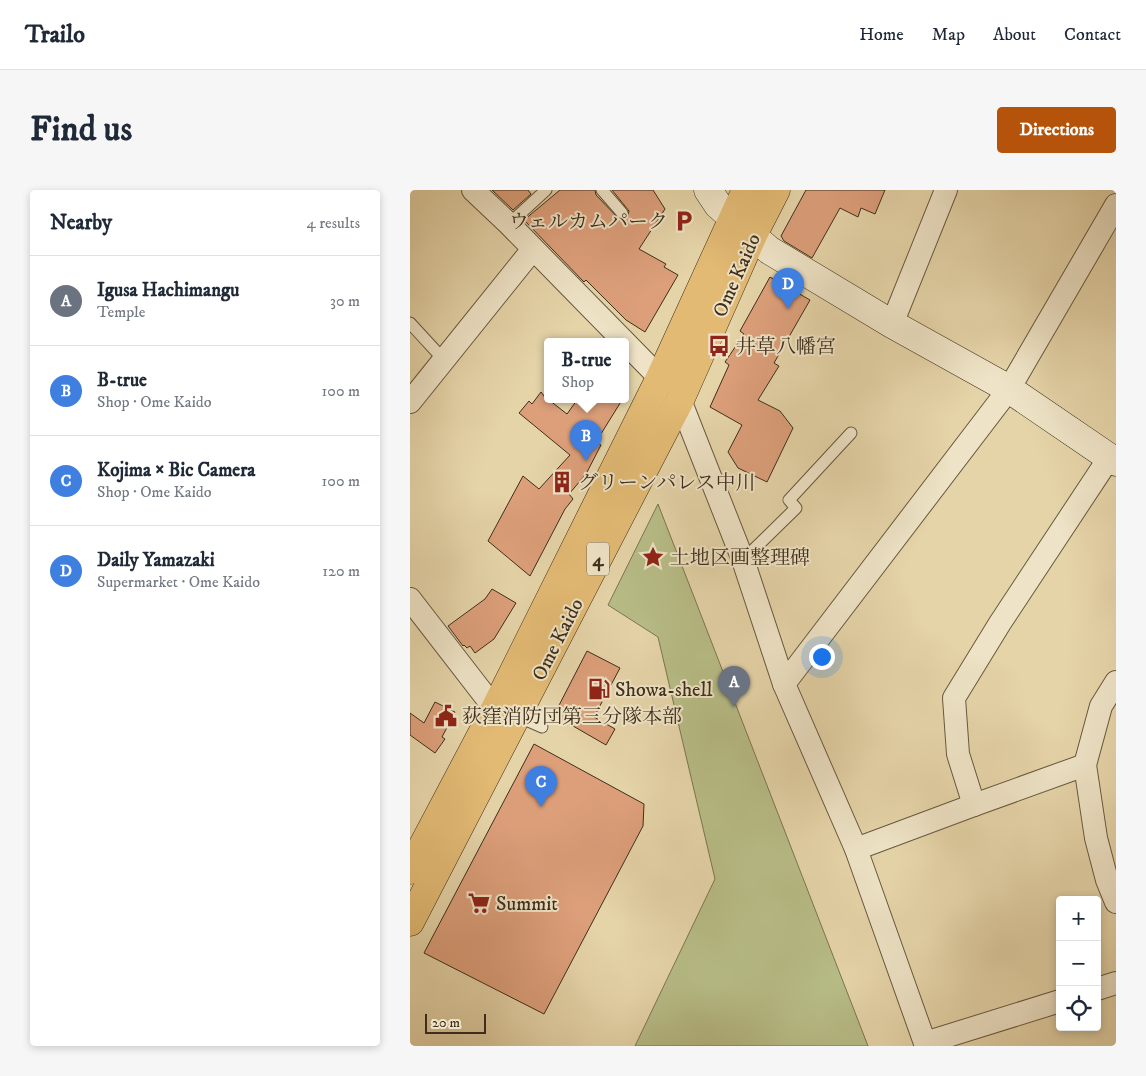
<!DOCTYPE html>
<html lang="en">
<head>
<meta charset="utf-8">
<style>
  :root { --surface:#fff; --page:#f6f6f7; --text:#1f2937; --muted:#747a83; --line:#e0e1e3; --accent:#b45309 }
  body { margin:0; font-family:"IM FELL DW Pica","Noto Serif JP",serif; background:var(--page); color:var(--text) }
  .controls { position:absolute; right:15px; bottom:15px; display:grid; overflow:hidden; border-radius:5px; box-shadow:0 2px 8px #0003 }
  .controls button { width:45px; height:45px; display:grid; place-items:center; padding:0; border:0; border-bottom:1px solid var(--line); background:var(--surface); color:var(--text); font:25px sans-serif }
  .scale { position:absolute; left:15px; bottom:12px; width:61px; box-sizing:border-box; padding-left:5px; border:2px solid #3f2e1b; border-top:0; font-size:14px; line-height:18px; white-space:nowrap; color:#3f2e1b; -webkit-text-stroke:4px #eee3c6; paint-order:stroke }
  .you { position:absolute; left:411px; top:466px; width:18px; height:18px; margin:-12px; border:4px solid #fff; border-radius:50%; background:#1a73e8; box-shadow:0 0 0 8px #1a73e833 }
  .badge { display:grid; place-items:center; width:32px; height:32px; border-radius:50%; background:var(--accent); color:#fff; font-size:16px; font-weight:700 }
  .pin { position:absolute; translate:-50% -41px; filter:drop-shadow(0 1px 2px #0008) }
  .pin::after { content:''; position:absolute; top:26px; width:18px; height:15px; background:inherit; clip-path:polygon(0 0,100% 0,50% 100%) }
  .popup { position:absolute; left:134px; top:148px; width:85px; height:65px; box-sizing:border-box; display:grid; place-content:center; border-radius:5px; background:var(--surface); filter:drop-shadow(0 1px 4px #0005); font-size:16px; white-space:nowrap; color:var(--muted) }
  .popup b { font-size:19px; color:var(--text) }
  .popup::after { content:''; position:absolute; left:50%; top:100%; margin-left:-10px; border:10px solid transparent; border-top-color:var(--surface) }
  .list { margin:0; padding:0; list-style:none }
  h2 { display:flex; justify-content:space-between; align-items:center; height:65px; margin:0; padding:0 20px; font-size:21px }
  h2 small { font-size:16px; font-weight:400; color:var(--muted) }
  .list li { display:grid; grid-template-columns:32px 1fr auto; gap:15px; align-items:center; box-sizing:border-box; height:90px; padding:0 20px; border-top:1px solid var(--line) }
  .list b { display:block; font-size:19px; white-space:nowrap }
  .list p { margin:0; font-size:16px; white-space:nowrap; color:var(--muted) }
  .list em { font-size:16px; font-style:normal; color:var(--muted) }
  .icon { flex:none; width:28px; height:28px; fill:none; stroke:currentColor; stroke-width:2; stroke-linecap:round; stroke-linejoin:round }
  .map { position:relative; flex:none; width:706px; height:856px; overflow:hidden; border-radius:5px }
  header { display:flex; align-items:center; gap:30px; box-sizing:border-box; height:70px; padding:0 25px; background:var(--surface); border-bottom:1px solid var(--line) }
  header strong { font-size:24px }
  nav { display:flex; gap:28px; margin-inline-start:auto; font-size:18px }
  .intro { display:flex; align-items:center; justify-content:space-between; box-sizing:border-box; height:120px; padding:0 30px }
  h1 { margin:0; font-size:35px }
  .button { padding:12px 22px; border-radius:5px; background:var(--accent); color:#fff; font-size:18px; font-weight:700 }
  main { display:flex; gap:30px; padding:0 30px }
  aside { flex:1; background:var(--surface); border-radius:5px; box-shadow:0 2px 8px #0003 }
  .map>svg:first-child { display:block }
  .green { fill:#b7bc86; stroke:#7b7550 }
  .building { fill:#dc9f7a; stroke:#3f2e1b }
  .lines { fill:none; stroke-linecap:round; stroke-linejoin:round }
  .lane-casing { stroke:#68583e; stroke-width:13 }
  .street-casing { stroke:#68583e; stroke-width:24 }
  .secondary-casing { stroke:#3f2e1b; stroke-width:29 }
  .primary-casing { stroke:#3f2e1b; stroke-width:29 }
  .lane { stroke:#eee3c6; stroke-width:11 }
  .street { stroke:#eee3c6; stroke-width:22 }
  .secondary { stroke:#eee3c6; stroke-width:28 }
  .primary { stroke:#e2ba74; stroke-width:28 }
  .labels { text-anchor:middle; stroke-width:4; stroke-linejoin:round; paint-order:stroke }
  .shield { fill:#eee3c6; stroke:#74644e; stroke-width:1 }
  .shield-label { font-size:19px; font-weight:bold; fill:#3f2e1b }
  .poi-label { font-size:20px; fill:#3f2e1b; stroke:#eee3c6; text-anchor:start }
  .street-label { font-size:20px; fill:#3f2e1b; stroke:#eee3c6 }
</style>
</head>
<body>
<header>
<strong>Trailo</strong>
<nav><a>Home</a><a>Map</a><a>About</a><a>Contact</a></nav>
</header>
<div class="intro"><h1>Find us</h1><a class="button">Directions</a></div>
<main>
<aside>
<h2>Nearby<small>4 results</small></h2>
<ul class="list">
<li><span class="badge" style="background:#6b7280">A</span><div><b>Igusa Hachimangu</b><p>Temple</p></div><em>30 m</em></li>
<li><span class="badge" style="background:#3f7fe0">B</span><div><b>B-true</b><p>Shop · Ome Kaido</p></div><em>100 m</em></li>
<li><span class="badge" style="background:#3f7fe0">C</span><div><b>Kojima × Bic Camera</b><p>Shop · Ome Kaido</p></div><em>100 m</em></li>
<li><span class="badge" style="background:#3f7fe0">D</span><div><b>Daily Yamazaki</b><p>Supermarket · Ome Kaido</p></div><em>120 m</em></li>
</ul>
</aside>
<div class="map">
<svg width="706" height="856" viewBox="0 0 706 856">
  <rect width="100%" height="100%" fill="#e5d4a8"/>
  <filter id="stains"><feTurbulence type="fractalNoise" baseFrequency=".004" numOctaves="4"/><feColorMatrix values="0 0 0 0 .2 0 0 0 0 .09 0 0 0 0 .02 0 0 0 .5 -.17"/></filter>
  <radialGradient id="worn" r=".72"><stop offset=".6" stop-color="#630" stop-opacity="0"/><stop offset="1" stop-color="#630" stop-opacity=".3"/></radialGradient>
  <polygon class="green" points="248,314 458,856 225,856 305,689 248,447 198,415"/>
  <g class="building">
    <polygon points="82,0 118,0 121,4 103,20"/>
    <polygon points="150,0 185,0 186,5 210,30 217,28 219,21 202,0 243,0 255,19 229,59 256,74 254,77 268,85 235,142 216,130 176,90 174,92 114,30"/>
    <polygon points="396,0 475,0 465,24 451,18 448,27 430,18 402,68 374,51 371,46"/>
    <polygon points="360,87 400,110 364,173 369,176 348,210 370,221 383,238 357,292 328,278 318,262 332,235 300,217 319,175 315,172 334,144 330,141"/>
    <polygon points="131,202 137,210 139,210 157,224 167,210 212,210 186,252 191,255 176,284 159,304 163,309 155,319 120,386 78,351 113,286 129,299 160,265 109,223 119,211 122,214"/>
    <polygon points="82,399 106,413 84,449 65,463 60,456 57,458 54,455 53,456 38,436 75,409"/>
    <polygon points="177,461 210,478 184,527 205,539 196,555 144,525"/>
    <polygon points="25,512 45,522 32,547 35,549 25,563 0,545 0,523 14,533"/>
    <polygon points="124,554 234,614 233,636 134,824 14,763"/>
  </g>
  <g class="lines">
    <g class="lane-casing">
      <g id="lane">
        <polyline points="192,0 212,23"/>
        <polyline points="99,34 136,0"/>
        <polyline points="0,133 34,170"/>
        <polyline points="333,370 386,318 379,310 441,243"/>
        <polyline points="112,516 136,528"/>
        <polyline points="107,526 132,537"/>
      </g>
    </g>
    <g class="street-casing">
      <g id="street">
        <polyline points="63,0 99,34 250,188"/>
        <polyline points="482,134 536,0"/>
        <polyline points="270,210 333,370 374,494 446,659 516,856"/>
        <polyline points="0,212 123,59"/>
        <polyline points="0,409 85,519"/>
        <polyline points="706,492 691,516 675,575 686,648 697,690 706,712"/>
        <polyline points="374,494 599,199 706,15"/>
        <polyline points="564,615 548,564 544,508 590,433 699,268"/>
        <polyline points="446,659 564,615 675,575"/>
        <polyline points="687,799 706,793"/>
        <polyline points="515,853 650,811"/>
      </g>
    </g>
    <g class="secondary-casing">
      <polyline id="secondary" points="298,0 308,15 359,60 482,134 599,199 706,272"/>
    </g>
    <g class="primary-casing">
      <g id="primary">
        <polyline points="0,680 85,519 250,188 336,0"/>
        <polyline points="0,732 270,210 343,45 366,0"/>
      </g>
    </g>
    <use href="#lane" class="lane"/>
    <use href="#street" class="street"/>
    <use href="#secondary" class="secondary"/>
    <use href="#primary" class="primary"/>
  </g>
  <defs>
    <g id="parking-bare" transform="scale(1.725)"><path d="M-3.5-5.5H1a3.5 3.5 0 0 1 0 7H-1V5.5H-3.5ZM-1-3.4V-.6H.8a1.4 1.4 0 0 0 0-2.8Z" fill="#8f2418" stroke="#eee3c6" stroke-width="2.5" paint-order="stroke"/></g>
    <g id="bus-bare" transform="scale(1.725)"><path d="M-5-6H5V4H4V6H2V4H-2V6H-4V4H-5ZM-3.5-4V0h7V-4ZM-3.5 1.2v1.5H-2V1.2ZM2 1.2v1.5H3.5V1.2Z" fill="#8f2418" stroke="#eee3c6" stroke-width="2.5" paint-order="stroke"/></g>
    <g id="building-bare" transform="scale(1.725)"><path d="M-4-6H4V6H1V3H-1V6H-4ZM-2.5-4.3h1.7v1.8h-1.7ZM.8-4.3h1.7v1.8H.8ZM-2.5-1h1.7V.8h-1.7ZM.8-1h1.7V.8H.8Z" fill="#8f2418" stroke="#eee3c6" stroke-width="2.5" paint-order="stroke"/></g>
    <g id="sight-bare" transform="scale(1.725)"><path d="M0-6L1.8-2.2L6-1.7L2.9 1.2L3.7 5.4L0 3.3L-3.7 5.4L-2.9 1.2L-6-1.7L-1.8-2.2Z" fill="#8f2418" stroke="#eee3c6" stroke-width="2.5" paint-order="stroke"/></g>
    <g id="fuel-bare" transform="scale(1.725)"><path d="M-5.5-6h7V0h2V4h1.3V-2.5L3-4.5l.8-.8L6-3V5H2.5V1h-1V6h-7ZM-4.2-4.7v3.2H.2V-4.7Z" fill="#8f2418" stroke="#eee3c6" stroke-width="2.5" paint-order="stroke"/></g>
    <g id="civic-bare" transform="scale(1.725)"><path d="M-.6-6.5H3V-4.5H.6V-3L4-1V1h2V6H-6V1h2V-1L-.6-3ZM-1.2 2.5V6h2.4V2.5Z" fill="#8f2418" stroke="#eee3c6" stroke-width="2.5" paint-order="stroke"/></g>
    <g id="supermarket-bare" transform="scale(1.725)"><path d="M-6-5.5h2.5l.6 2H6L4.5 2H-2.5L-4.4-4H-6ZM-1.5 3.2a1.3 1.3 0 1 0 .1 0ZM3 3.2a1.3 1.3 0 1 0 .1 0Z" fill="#8f2418" stroke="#eee3c6" stroke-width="2.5" paint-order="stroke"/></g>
  </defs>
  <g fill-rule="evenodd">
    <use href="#parking-bare" x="274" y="31"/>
    <use href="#bus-bare" x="309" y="156"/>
    <use href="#building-bare" x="152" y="292"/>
    <use href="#sight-bare" x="243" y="367"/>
    <use href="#fuel-bare" x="189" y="499"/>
    <use href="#civic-bare" x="36" y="526"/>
    <use href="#supermarket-bare" x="69" y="713"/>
  </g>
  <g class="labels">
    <rect class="shield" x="177" y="352.5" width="22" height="33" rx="4"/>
    <g class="shield-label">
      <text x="188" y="376">4</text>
    </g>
    <g class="poi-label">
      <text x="258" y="38" text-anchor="end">ウェルカムパーク</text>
      <text x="326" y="163">井草八幡宮</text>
      <text x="168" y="299">グリーンパレス中川</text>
      <text x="260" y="374">土地区画整理碑</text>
      <text x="205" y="506">Showa-shell</text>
      <text x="52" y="533">荻窪消防団第三分隊本部</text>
      <text x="86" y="720">Summit</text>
    </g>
    <g class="street-label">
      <text transform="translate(326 85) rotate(-66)" y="7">Ome Kaido</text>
      <text transform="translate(147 449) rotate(-63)" y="7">Ome Kaido</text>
    </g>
  </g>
  <rect width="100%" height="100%" filter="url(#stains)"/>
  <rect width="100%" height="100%" fill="url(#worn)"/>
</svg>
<div class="controls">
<button>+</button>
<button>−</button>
<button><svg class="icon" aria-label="locate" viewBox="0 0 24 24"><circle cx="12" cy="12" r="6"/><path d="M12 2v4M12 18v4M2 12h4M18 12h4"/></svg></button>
</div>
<div class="scale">20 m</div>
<div class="you"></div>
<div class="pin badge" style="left:324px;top:517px;background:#6b7280">A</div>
<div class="pin badge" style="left:176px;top:271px;background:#3f7fe0">B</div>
<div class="popup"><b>B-true</b>Shop</div>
<div class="pin badge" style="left:131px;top:617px;background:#3f7fe0">C</div>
<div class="pin badge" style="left:378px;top:119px;background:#3f7fe0">D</div>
</div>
</main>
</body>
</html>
